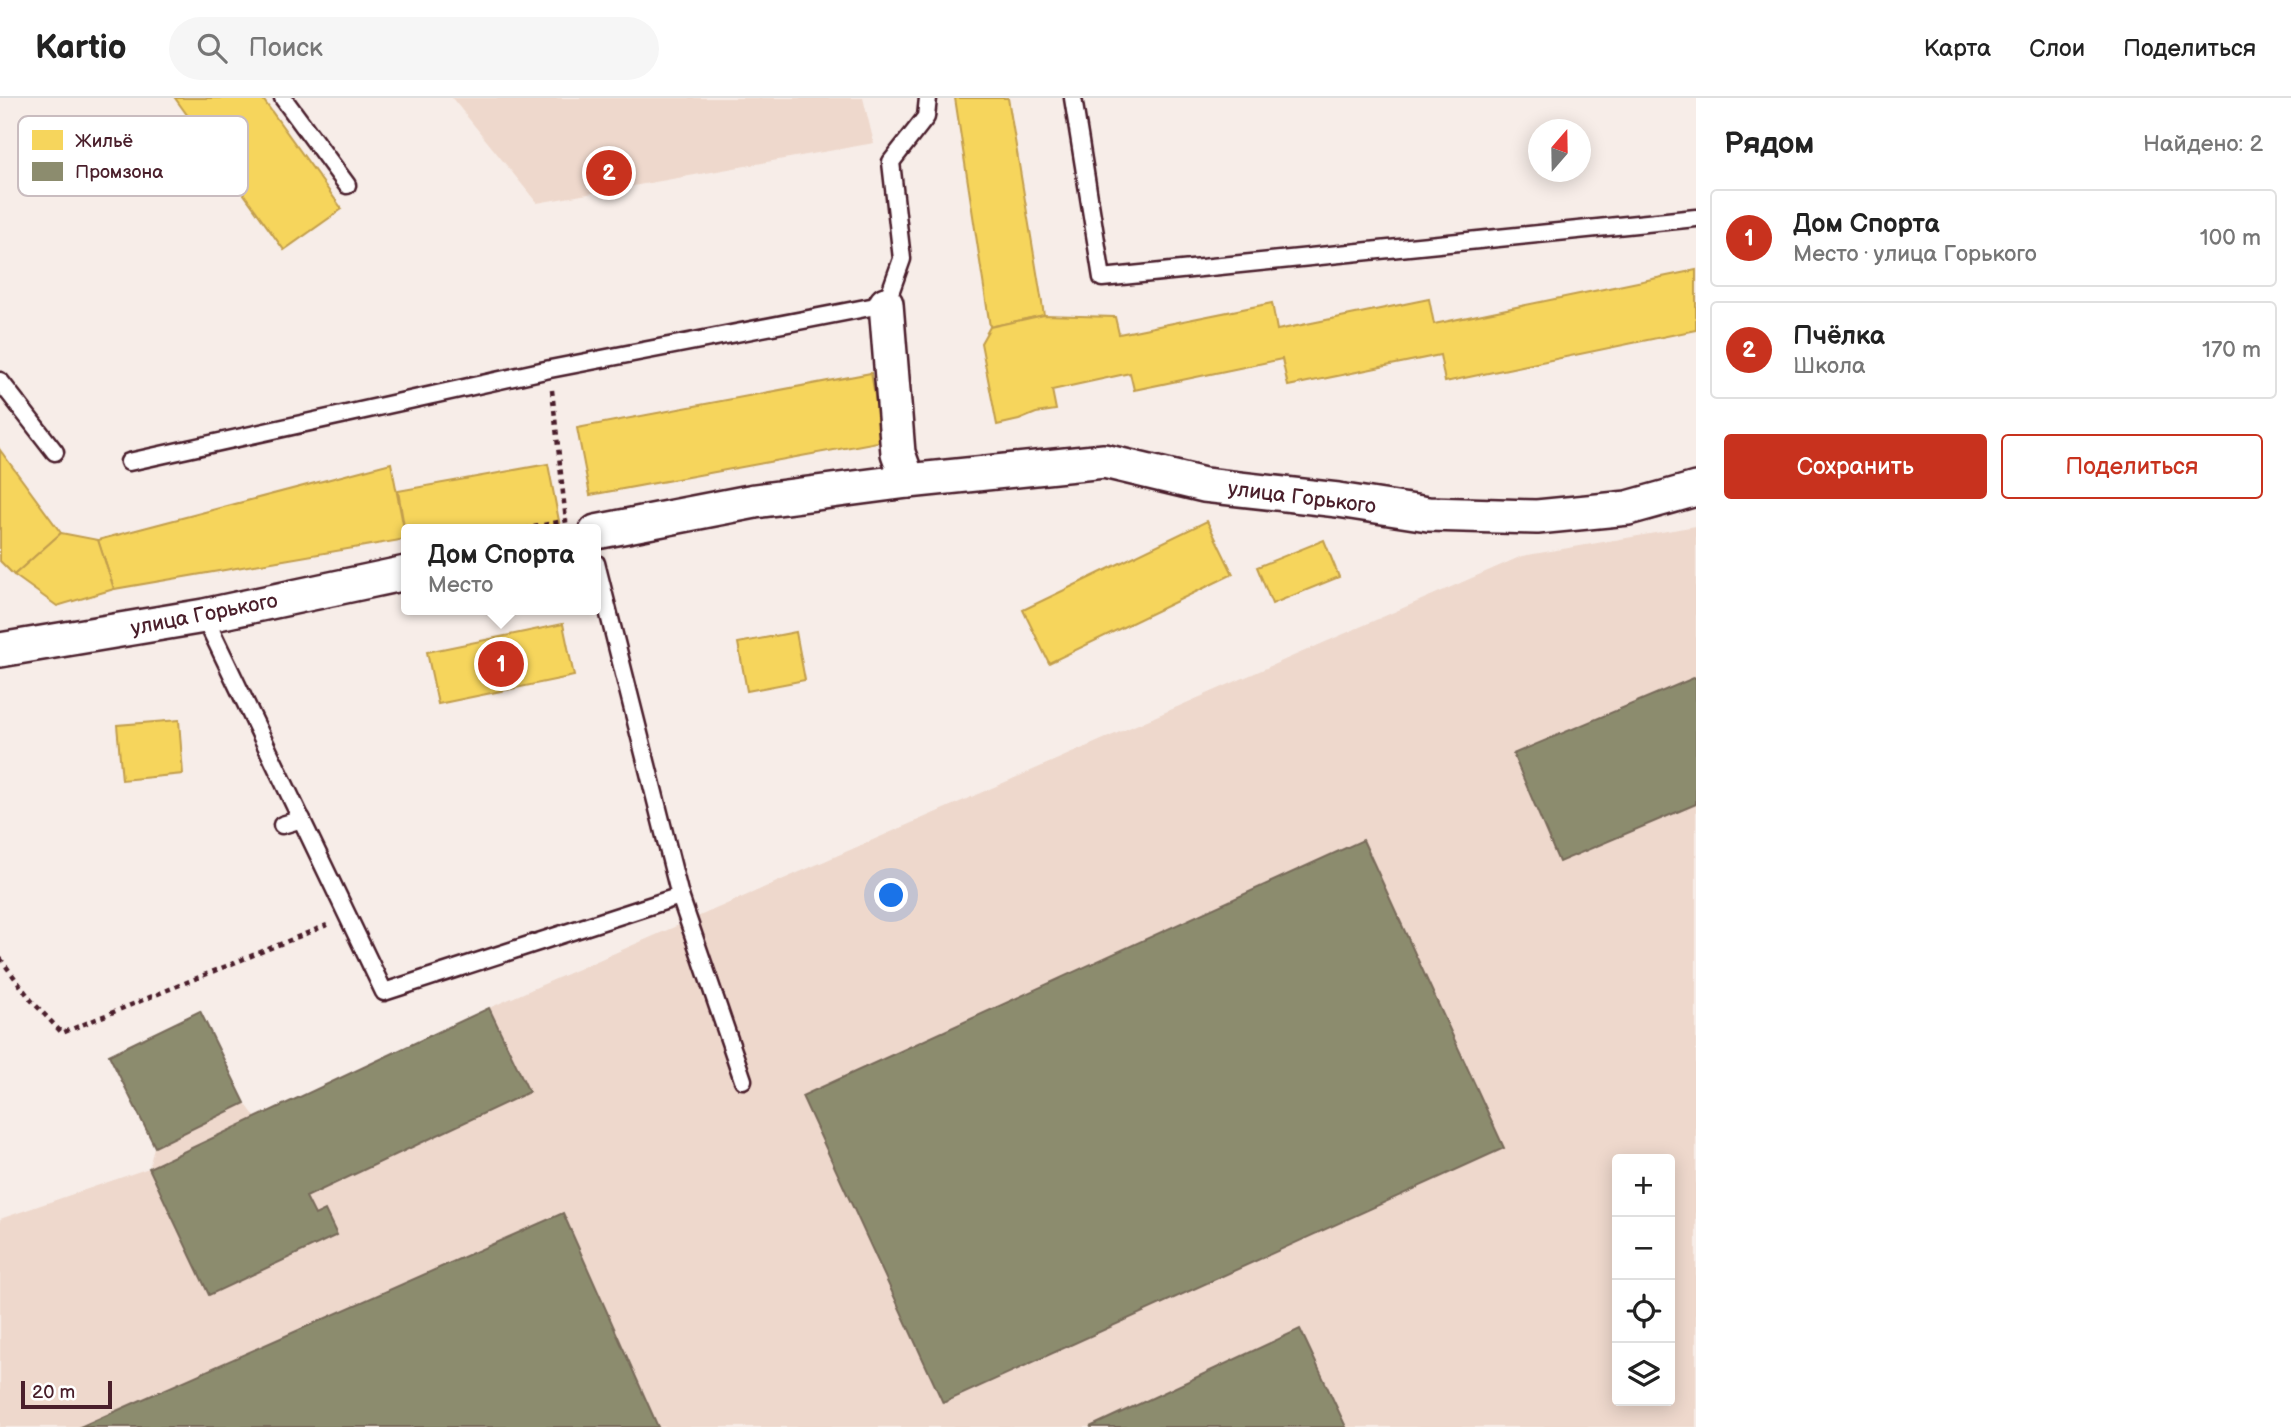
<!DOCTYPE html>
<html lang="ru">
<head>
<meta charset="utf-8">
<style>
  :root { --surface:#fff; --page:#f6f6f6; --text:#222; --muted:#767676; --line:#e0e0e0; --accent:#c8321e }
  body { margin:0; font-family:"Balsamiq Sans",sans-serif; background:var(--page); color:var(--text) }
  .controls { position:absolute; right:21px; bottom:21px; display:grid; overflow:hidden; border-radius:7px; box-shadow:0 4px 18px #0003 }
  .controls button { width:63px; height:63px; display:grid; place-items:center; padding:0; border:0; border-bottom:2px solid var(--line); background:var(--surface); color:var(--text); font:35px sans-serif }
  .compass { position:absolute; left:1528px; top:21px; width:63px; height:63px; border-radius:50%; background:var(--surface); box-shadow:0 4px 18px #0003; rotate:20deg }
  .scale { position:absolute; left:21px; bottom:18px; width:91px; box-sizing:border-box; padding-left:7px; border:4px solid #4a1f2b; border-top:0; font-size:19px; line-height:24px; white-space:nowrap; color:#4a1f2b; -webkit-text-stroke:5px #fff; paint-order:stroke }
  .you { position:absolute; left:892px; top:798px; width:24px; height:24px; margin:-18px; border:5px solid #fff; border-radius:50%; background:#1a73e8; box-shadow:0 0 0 10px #1a73e833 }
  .badge { display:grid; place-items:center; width:46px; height:46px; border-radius:50%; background:var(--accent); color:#fff; font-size:23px; font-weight:700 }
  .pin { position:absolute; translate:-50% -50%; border:4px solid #fff; box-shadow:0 2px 7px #0006 }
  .popup { position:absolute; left:401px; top:426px; width:200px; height:91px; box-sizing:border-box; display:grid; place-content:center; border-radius:7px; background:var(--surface); filter:drop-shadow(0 2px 5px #0005); font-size:23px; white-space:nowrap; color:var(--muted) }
  .popup b { font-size:26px; color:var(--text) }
  .popup::after { content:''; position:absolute; left:50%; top:100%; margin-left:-14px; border:14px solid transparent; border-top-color:var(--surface) }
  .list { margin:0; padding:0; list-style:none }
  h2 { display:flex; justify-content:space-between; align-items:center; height:91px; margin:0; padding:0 28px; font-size:30px }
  h2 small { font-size:23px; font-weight:400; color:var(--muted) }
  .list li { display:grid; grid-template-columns:46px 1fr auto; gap:21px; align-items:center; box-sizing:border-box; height:98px; margin:0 14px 14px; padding:0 14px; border:2px solid var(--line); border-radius:7px }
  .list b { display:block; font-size:26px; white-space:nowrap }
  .list p { margin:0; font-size:23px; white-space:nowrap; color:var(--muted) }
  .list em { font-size:23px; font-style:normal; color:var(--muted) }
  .actions { display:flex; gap:14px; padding:21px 28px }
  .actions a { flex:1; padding:16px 0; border:2px solid var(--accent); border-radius:7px; text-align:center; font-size:24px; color:var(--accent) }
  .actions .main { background:var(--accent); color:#fff }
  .icon { flex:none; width:38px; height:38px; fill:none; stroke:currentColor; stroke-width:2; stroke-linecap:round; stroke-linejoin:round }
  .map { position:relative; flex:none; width:1696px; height:1329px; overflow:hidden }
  header { display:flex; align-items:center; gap:42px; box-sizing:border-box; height:98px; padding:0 35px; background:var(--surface); border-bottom:2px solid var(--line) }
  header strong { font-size:33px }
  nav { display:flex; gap:38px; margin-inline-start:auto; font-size:24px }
  .search { width:490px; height:63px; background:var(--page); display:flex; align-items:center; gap:18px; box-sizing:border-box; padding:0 24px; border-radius:38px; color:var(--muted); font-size:26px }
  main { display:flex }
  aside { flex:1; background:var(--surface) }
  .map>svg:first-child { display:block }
  .built { fill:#eed8cc; fill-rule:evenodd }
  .homes { fill:#f6d55c; stroke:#c29e4d; stroke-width:2 }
  .industry { fill:#8c8c6e; stroke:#786b5a; stroke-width:2 }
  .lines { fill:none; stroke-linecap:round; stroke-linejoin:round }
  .service-casing { stroke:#4a1f2b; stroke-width:21 }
  .minor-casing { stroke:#4a1f2b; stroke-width:38 }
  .path { stroke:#4a1f2b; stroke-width:4.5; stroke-dasharray:5 5; stroke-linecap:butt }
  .service { stroke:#fff; stroke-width:16 }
  .minor { stroke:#fff; stroke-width:33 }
  .labels { text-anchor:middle; stroke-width:7; stroke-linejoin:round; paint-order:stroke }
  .street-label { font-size:21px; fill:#4a1f2b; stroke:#fff }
  .key { fill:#fff; stroke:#c9bcbf; stroke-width:2 }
  .key-label { font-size:19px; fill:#4a1f2b }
</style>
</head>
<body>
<header>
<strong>Kartio</strong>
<div class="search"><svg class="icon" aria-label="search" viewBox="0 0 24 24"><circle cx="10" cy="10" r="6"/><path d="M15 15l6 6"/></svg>Поиск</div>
<nav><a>Карта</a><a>Слои</a><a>Поделиться</a></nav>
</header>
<main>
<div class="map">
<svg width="1696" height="1329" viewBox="0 0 1696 1329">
  <rect width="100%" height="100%" fill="#f7ede8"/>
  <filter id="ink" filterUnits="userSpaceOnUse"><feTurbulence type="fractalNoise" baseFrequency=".0143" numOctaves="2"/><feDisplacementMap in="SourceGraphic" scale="14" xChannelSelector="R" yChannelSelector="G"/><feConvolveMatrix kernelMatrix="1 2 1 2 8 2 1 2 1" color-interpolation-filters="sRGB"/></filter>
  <g filter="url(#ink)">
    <g class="built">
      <polygon points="452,0 863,0 874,45 537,105"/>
      <path d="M1696,428V1329H0V1121L149,1070L154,1049L109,957L200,913L245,1005L256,1020L489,910L1522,458ZM1617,1061H1670V1303H1617Z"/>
    </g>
    <g class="homes">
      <polygon points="175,0 262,0 342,111 284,152"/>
      <polygon points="955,0 1008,0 1044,217 990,229"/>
      <polygon points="1696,172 1696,232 1445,284 1440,257 1288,288 1282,261 1134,292 1130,275 1052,292 1056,312 1036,315 1019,322 997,327 981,245 990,229 1044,217 1115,219 1119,236 1272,205 1277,232 1429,201 1434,226"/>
      <polygon points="871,275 883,343 590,397 577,330"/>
      <polygon points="0,352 61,435 14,477 0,463"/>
      <polygon points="391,365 406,441 114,491 98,442"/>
      <polygon points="548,366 560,428 540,431 406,431 406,440 398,393"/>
      <polygon points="1207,423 1233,476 1049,565 1023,512"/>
      <polygon points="61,435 98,442 114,491 57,508 14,477"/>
      <polygon points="1324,442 1339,479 1272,506 1257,469"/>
      <polygon points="563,526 574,578 438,606 427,554"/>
      <polygon points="796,534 805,582 747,593 738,545"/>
      <polygon points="179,622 183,676 122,682 117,627"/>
    </g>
    <g class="industry">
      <polygon points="1696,579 1696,706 1559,764 1513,656"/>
      <polygon points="1363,742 1504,1050 943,1305 802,998"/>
      <polygon points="489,910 529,994 306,1099 315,1117 325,1112 337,1137 209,1197 149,1070"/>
      <polygon points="200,913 245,1005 155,1049 109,957"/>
      <polygon points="563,1115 658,1329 80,1329"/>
      <polygon points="1300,1231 1346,1329 1090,1329"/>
    </g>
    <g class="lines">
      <g class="service-casing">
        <g id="service">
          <polyline points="283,0 347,87"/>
          <polyline points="1073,0 1102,180 1696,120"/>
          <polyline points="0,283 55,354"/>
          <polyline points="129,364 550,271 886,206 902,161 891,64 926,19 928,0"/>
          <polyline points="204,518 384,894 680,798 596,465"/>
          <polyline points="282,727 302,721"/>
          <polyline points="680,798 743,982"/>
        </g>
      </g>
      <g class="minor-casing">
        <g id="minor">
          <polyline points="886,206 898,355 908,383"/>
          <polyline points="596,434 755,403 908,383 1104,363 1204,387 1338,402 1428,416 1537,419 1628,410 1696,391"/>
          <polyline points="0,552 204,518 406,475"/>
        </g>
      </g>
      <g class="path">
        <polyline points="552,292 566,423"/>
        <polyline points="524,431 568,422"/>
        <polyline points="0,860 31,902 62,935 327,827"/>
      </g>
      <use href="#service" class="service"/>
      <use href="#minor" class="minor"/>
    </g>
  </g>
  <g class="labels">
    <g class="street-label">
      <text transform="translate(1302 399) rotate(7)" y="7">улица Горького</text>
      <text transform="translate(204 516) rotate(-11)" y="7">улица Горького</text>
    </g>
  </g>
  <rect x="18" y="18" width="230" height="80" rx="10" class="key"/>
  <rect x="32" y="32" width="31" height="20" fill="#f6d55c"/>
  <rect x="32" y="64" width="31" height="19" fill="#8c8c6e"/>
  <g class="key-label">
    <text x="75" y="49">Жильё</text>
    <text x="75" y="80">Промзона</text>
  </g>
</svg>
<div class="controls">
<button>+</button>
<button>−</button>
<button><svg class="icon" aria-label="locate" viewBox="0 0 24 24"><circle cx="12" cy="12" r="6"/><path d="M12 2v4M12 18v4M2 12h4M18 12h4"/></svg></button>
<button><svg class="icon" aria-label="layers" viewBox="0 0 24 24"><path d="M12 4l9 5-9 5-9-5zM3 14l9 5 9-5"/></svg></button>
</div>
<svg class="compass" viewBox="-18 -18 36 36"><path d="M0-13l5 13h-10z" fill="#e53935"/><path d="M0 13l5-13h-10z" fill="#767676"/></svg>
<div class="scale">20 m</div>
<div class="you"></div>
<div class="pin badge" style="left:501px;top:566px">1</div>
<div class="popup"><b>Дом Спорта</b>Место</div>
<div class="pin badge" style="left:609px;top:75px">2</div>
</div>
<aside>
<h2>Рядом<small>Найдено: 2</small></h2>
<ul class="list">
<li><span class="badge">1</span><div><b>Дом Спорта</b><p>Место · улица Горького</p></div><em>100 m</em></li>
<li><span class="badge">2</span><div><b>Пчёлка</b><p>Школа</p></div><em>170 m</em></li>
</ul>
<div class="actions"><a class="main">Сохранить</a><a>Поделиться</a></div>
</aside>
</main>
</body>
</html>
